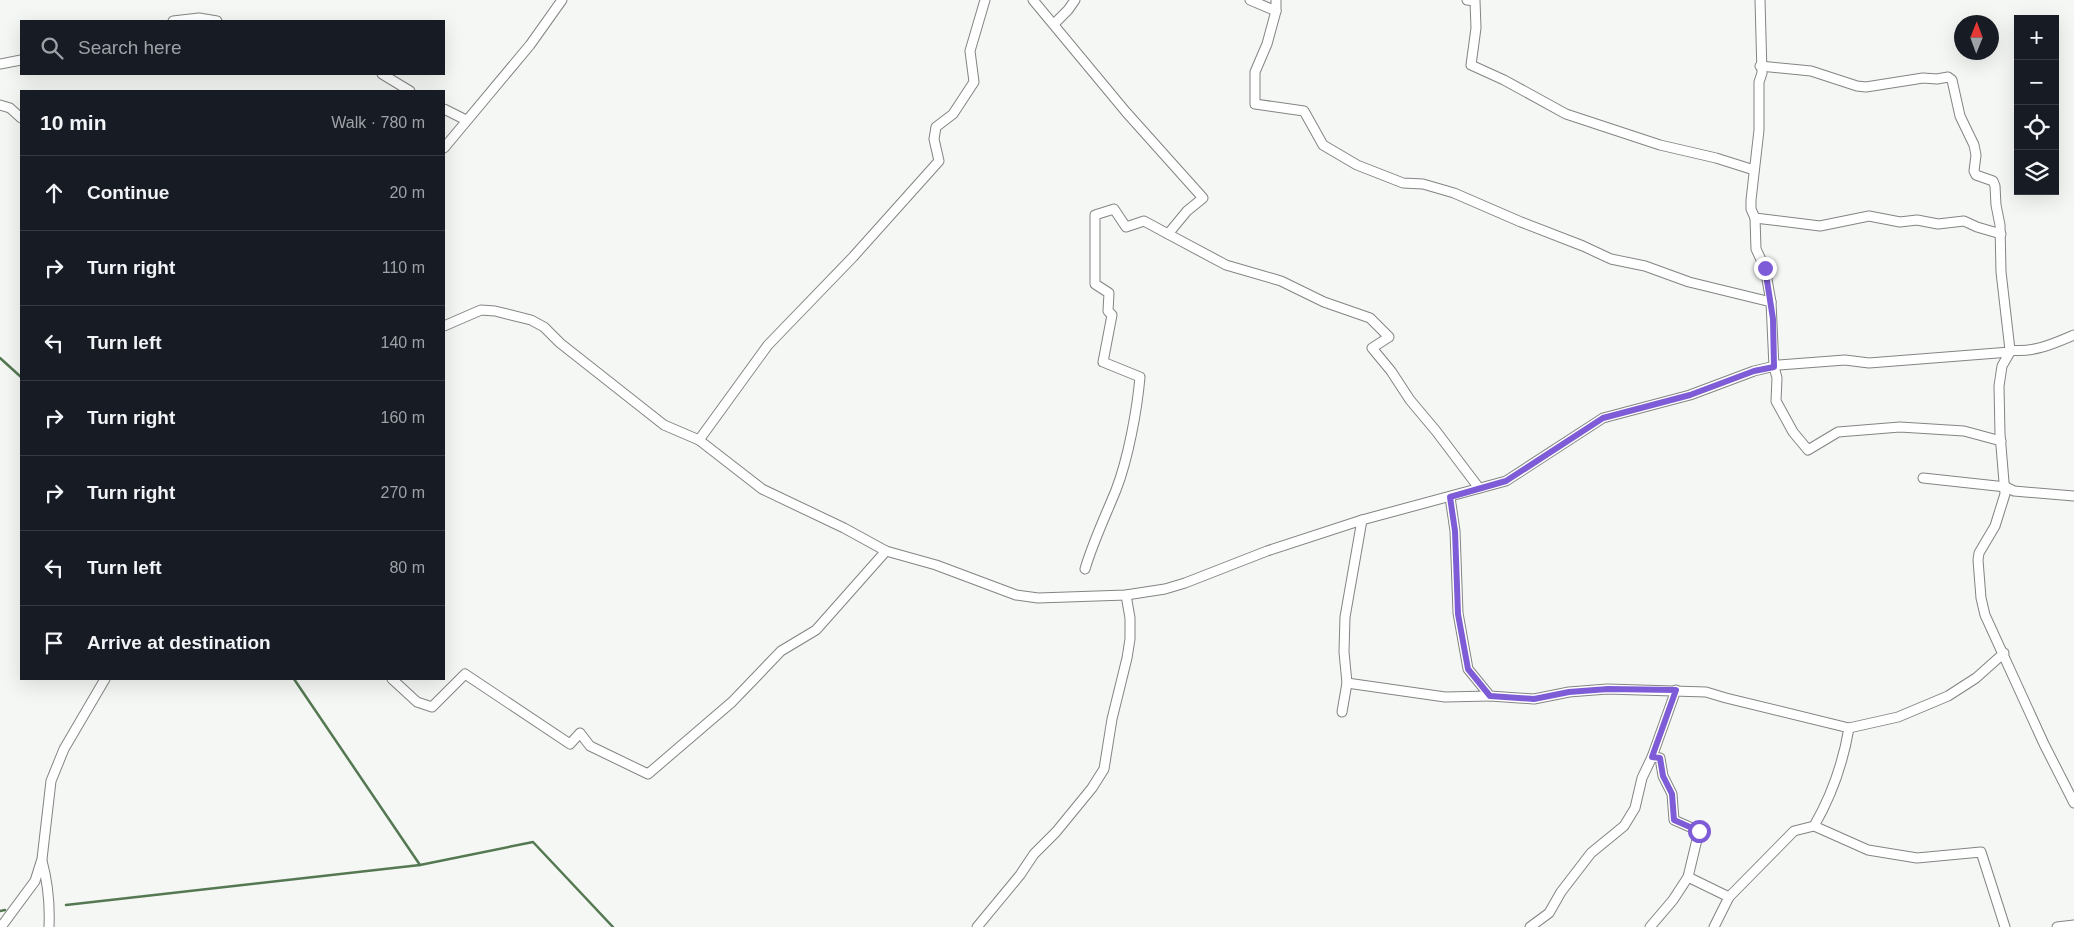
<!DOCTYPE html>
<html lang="en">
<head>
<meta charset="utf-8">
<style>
  :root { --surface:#171b24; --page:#242831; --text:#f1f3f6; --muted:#9ea1a6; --line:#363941 }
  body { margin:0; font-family:Helvetica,sans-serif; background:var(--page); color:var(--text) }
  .controls { position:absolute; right:15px; top:15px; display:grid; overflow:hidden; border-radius:0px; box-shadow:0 5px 20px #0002 }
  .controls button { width:45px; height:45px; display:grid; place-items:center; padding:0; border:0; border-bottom:1px solid var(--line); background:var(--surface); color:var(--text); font:25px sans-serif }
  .compass { position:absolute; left:1954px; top:15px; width:45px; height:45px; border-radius:50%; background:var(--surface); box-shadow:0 5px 20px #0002; rotate:1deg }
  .stop { position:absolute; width:15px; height:15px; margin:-11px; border:4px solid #7f5cd7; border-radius:50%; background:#fff }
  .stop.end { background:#7f5cd7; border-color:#fff; box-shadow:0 1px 5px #0008 }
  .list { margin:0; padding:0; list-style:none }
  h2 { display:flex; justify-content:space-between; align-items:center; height:65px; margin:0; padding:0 20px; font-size:21px }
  h2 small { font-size:16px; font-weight:400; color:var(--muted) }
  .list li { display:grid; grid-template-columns:32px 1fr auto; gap:15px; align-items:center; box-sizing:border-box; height:75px; padding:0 20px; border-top:1px solid var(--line) }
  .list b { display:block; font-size:19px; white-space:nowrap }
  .list em { font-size:16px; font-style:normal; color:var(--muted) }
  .icon { flex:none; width:28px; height:28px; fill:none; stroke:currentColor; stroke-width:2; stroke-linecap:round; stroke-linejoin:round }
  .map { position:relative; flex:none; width:2074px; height:927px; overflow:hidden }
  .search { position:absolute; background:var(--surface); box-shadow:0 5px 20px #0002; left:20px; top:20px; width:425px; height:55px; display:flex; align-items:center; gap:12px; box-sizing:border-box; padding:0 18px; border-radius:0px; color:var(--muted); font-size:19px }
  .panel { position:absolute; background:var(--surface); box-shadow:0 5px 20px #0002; left:20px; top:90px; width:425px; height:590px; border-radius:0px }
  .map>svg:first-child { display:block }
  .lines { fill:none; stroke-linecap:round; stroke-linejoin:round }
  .stream { stroke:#547852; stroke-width:2.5 }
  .minor-casing { stroke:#828582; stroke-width:11 }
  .minor { stroke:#fff; stroke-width:9 }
  .route { stroke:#7f5cd7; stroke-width:6 }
</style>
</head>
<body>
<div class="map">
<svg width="2074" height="927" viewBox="0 0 2074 927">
  <rect width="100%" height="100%" fill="#f4f7f3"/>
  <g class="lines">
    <g class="stream">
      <polyline points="0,358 21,377"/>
      <polyline points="294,679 420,865"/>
      <polyline points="66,905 420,865 533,842 613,927"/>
      <polyline points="0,911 5,910"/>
    </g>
    <g class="minor-casing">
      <g id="minor">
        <path d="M1033,0L1126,112L1203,198L1187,211L1168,234L1144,221L1126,227L1114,209L1095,215V284L1109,293L1108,311L1112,315L1103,362L1140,377C1137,411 1128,459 1116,490C1105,517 1093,542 1085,569"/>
        <polyline points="1250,0 1276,11"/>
        <polyline points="1276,0 1276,11 1267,44 1255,72 1255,104 1304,111 1323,145 1357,165 1403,183 1423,184 1454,193 1521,222 1583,246 1611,259 1645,266 1689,282 1771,302"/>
        <polyline points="1467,0 1475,1 1476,28 1471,65 1504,80 1566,114 1660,145 1716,158 1754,170"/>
        <polyline points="1760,0 1762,73 1759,82 1759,130 1751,200 1751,209 1755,218 1756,249 1765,268 1771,302 1774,367 1777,378 1776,401 1793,432 1808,450 1838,432 1900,427 1964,431 2001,441"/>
        <polyline points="173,21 199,18 217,21"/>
        <polyline points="1054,24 1068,10 1075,0"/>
        <polyline points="0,64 21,60"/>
        <polyline points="1760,66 1811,71 1857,86 1866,87 1923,78 1937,79 1948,77 1952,80 1960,116 1974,145 1976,155 1974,171 1976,175 1993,181 1995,186 1996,205 2000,225 2001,272 2010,350"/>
        <polyline points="382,74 410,91"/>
        <polyline points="0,105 10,108 21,118"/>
        <polyline points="444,109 466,120"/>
        <polyline points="444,148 530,45 562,0"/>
        <polyline points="1755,218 1820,226 1869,216 1900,222 1917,220 1938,224 1964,221 1977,227 2001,234"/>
        <polyline points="1168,234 1226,265 1281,281 1324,302 1370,318 1389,337 1372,348 1391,371 1410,400 1436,431 1479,488"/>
        <path d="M444,326L481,310L495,311L531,320L544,327L560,343L664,425L699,440L762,489L844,528L886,551L936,565L1016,595L1038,598L1126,595L1165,589L1185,583L1267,551L1362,520L1506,481L1603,418L1690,395L1754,371L1779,365L1845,360L1869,363L2010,352V350C2033,353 2053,344 2074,335"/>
        <polyline points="2010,352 2002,366 1999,386 2000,434 2005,494 1995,526 1979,553 1978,560 1981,598 1985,615 2044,744 2074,803"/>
        <polyline points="699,440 768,345 853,257 939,161 934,139 936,127 953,114 974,82 970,51 985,0"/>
        <polyline points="1923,478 2006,487 2014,491 2074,496"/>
        <polyline points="1450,497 1455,531 1458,613 1468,669 1490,696 1534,699 1569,692 1607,689 1706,692 1726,698 1849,728 1898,717 1948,696 1976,678 2004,653"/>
        <polyline points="392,679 417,702 432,707 465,674 570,744 580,733 590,746 648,774 732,702 781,651 816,630 886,551"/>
        <polyline points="1347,683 1445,697 1490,696"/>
        <polyline points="1342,712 1347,683 1344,652 1345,617 1362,520"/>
        <path d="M1849,728C1843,763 1832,795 1814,826L1868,850L1917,858L1981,852L2005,927"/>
        <polyline points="1652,757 1660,758 1663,776 1672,794 1674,820 1699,831 1688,877 1729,897 1794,831 1814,826"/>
        <path d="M42,861C48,883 50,904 49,927"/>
        <polyline points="1,927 35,881 42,859 51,781 64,749 105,679"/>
        <polyline points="977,927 1020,875 1034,854 1056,832 1092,788 1104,769 1112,719 1127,658 1130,639 1130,618 1126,595"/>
        <polyline points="1530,927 1549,913 1561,892 1591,853 1624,826 1635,808 1642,778 1652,757 1676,690"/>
        <polyline points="1650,927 1673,900 1688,877"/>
        <polyline points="1714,927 1729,897"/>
        <polyline points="2057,927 2074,925"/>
      </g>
    </g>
    <use href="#minor" class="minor"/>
  </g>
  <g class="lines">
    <polyline class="route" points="1699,831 1674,820 1672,794 1663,776 1660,758 1652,757 1676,690 1608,689 1569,692 1534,699 1490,696 1468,669 1458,614 1455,531 1450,497 1506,481 1603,418 1690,395 1754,371 1774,367 1773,319 1765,268"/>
  </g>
</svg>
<div class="controls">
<button>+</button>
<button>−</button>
<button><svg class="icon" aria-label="locate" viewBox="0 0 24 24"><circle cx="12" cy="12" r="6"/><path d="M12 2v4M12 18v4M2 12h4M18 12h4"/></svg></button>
<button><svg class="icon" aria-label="layers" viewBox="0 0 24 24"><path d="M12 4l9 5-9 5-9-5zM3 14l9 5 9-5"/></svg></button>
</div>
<svg class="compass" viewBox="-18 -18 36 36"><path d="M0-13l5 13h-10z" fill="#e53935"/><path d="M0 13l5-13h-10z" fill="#9ea1a6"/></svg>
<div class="stop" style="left:1699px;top:831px"></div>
<div class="stop end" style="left:1765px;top:268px"></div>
<div class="search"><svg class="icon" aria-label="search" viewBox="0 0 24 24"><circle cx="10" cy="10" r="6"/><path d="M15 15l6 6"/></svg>Search here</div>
<section class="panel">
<h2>10 min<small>Walk · 780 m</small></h2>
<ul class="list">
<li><svg class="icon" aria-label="ahead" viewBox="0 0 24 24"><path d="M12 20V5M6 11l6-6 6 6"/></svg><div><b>Continue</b></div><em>20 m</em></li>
<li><svg class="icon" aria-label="right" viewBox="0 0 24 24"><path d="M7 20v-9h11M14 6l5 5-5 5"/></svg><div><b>Turn right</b></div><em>110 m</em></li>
<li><svg class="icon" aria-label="left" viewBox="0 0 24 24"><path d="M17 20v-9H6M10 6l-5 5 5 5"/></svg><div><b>Turn left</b></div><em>140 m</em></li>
<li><svg class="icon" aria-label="right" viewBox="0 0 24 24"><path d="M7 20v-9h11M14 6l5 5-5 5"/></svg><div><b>Turn right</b></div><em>160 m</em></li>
<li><svg class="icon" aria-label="right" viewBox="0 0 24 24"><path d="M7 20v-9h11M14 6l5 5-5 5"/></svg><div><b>Turn right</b></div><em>270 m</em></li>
<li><svg class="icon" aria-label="left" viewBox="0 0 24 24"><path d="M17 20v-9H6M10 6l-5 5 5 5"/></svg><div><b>Turn left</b></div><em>80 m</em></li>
<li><svg class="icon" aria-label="arrive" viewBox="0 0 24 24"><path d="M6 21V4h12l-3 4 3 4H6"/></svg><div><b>Arrive at destination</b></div></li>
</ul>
</section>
</div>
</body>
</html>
